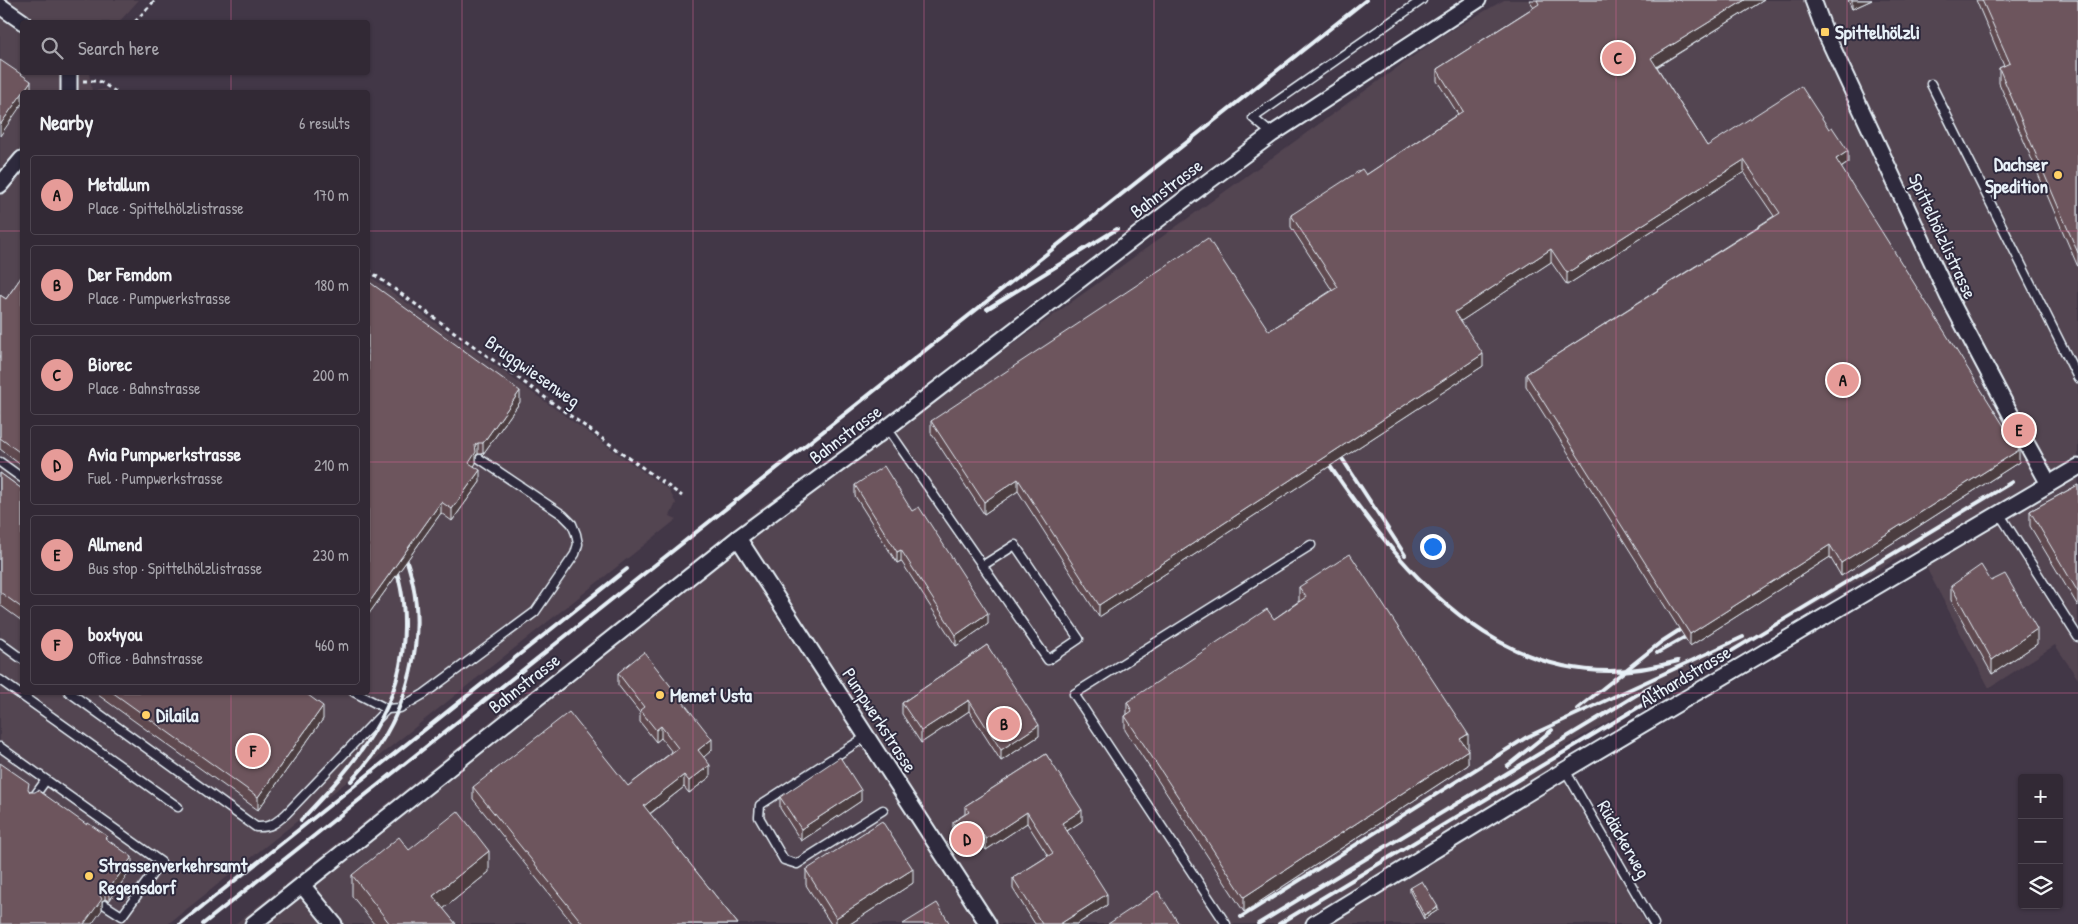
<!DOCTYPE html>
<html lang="en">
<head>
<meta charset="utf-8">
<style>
  :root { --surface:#322935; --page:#3a313d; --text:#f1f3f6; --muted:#a8a6ad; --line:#4d4550; --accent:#e69b98 }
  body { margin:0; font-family:"Patrick Hand",sans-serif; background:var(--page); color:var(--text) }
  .controls { position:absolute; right:15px; bottom:15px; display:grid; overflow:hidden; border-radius:5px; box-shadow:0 1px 4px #0004 }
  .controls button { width:45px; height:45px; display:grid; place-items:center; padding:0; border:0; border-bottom:1px solid var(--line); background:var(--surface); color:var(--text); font:25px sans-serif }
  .you { position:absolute; left:1432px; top:546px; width:18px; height:18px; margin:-12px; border:4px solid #fff; border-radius:50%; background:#1a73e8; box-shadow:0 0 0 8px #1a73e833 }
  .badge { display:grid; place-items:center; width:32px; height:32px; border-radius:50%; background:var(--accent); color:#111; font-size:16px; font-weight:700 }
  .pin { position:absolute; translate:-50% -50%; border:2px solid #fff; box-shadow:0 1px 5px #0006 }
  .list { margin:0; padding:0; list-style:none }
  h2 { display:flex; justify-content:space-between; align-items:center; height:65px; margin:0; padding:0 20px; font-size:21px }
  h2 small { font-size:16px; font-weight:400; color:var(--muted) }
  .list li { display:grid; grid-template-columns:32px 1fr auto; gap:15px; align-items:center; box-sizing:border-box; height:80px; margin:0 10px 10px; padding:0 10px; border:1px solid var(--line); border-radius:5px }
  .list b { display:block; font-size:19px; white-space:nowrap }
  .list p { margin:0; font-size:16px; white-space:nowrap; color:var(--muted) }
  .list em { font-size:16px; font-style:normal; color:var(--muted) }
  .icon { flex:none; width:28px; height:28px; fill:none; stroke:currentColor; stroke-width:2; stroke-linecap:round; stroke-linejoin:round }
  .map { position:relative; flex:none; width:2078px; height:924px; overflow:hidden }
  .search { position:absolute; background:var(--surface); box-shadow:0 1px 4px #0004; left:20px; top:20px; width:350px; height:55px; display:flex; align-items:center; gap:12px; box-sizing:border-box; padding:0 18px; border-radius:5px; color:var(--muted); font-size:19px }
  .panel { position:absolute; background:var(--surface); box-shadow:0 1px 4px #0004; left:20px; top:90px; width:350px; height:605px; border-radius:5px }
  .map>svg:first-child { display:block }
  .built { fill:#524451 }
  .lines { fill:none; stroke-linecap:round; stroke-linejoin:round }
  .lane-casing { stroke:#e8f1f8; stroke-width:11 }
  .street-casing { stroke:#e8f1f8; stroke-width:19 }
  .path { stroke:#e8f1f8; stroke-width:3; stroke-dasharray:4 4; stroke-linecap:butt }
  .lane { stroke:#2f2a3d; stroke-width:8 }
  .street { stroke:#2f2a3d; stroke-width:15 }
  .rail { stroke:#e8f1f8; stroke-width:4 }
  .wall { fill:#5e4950; stroke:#e8f1f8 }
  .shaded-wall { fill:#4c3c41; stroke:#e8f1f8 }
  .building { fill:#6d555d; stroke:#e8f1f8 }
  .grid { fill:none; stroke:#cf6492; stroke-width:1; stroke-opacity:0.55 }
  .poi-dot { fill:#ffd166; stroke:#2f2a3d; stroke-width:2 }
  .labels { text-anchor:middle; stroke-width:4; stroke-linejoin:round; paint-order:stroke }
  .poi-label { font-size:19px; font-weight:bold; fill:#e8f1f8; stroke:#2f2a3d; text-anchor:start }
  .street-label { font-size:19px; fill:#e8f1f8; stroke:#2f2a3d }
</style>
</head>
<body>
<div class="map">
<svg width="2078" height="924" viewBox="0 0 2078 924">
  <rect width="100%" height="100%" fill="#423747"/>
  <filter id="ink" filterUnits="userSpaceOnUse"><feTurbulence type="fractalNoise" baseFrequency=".02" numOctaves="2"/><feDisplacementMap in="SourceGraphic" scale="10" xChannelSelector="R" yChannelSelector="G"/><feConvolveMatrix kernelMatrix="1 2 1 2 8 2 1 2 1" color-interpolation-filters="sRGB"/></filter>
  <g filter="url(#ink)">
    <g class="built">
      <polygon points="0,0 139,0 119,22 22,22 22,72 89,73 92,91 106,89 110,92 22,92 22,692 368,692 368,275 669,490 676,503 670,516 677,519 168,924 0,924"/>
      <polygon points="1504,0 2078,0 2078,679 2055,645 1989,688 1916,548 1554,752 1646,924 235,924 765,504 995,357 1441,36"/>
    </g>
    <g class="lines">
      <g class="lane-casing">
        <g id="lane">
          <polyline points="1931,84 2078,378"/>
          <polyline points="1272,134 1253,118 1422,0"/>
          <polyline points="887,428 1048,660 1079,639 1015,545 982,566"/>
          <polyline points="0,462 22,478"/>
          <polyline points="1999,513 2078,637"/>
          <polyline points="0,643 22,659"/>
          <polyline points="0,680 178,807"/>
          <path d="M69,692L256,827C270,828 276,823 286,814L387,709"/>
          <polyline points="354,692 387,709 400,708 424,694 535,612 575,554 578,544 576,534 572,524 563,515 480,459"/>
          <polyline points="867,736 760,805 759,817 784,860 797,864 883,810"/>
          <polyline points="0,747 161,862 122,916 105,905"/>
          <polyline points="1565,770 1654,924"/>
          <polyline points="33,798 46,780"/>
          <polyline points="1226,924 1074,694 1311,545"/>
        </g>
      </g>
      <g class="street-casing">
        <g id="street">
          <polyline points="1813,0 1825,32 1948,296 2019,430 2049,484"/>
          <polyline points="0,6 23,22"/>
          <polyline points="69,72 69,92"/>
          <polyline points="0,185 22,159"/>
          <polyline points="738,538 988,924"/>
          <polyline points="302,885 334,924"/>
          <polyline points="253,924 738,538 887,428 1190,195 1272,134 1478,0"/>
          <polyline points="1314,924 1565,770 2078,467"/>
        </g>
      </g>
      <g class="path">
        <polyline points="135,22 155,0"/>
        <polyline points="83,81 99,81 116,92"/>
        <polyline points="368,270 682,496"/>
      </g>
      <use href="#lane" class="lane"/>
      <use href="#street" class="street"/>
      <g class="rail">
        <polyline points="987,309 1117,229"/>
        <polyline points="1334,446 1405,555"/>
        <path d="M1322,454C1404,577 1511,709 1678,661"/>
        <polyline points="1657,653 1696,631"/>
        <polyline points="1577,709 1661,642 1692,622"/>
        <polyline points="1507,766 1552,730"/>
        <path d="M351,781C409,720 435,628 402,548"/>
        <path d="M301,820C357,761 405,709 404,623C404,601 401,580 392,559"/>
        <polyline points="1241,917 1527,737 1743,637"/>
        <polyline points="180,924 627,569"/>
        <polyline points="203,924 1366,0"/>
        <polyline points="1258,924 1651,686"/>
        <polyline points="1279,924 2012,482"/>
      </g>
    </g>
    <g class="wall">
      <polygon points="1529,0 1764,0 1657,67 1707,146 1848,163 1841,168 2019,462 1841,576 1830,557 1690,646 1526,386 1526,374 1774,216 1744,172 1567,285 1551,262 1461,321 1483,366 1099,617 1018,491 984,514 931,433 931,421 1269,331 1332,290 1291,227 1291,215 1366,175 1458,114 1437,81 1437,69 1534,7"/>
      <polygon points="1848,0 1872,0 1852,9"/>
      <polygon points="1976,0 2078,0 2078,267 1999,83 1999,68 2004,66"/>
      <polygon points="22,276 22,466 0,449 0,295 6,299"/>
      <polygon points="368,281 520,402 483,454 478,454 476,455 476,463 474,466 480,482 452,521 441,513 368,615"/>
      <polygon points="0,473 22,489 22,621 0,605"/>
      <polygon points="855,485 912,511 988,624 956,646 901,561 897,563 855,496"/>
      <polygon points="2078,485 2078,606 2030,526 2030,511"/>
      <polygon points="1951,586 2037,644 1992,674 1951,600"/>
      <polygon points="1299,587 1468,749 1467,749 1468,765 1244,912 1125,730 1125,716 1127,714 1127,702 1274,619 1299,601"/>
      <polygon points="987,645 1039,736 1001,761 969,711 921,743 902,714 902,703"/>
      <polygon points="618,673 712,750 703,757 710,777 689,793 684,787 650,814 738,924 573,924 473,799 473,787 628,786 672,752 661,738 656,742 640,722 640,713 618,685"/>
      <polygon points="94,692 304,692 323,719 258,810"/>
      <polygon points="1046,754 1082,821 1067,831 1107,905 1077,924 1035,924 1013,889 1013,878 1048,856 1027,823 986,850 983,846 968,856 953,833 953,822 965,814 965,806"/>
      <polygon points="29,790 30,792 107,840 132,868 109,901 105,899 102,901 102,910"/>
      <polygon points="780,797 861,801 801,841 780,808"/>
      <polygon points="409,850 489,872 443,909 456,924 374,924 352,896 352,875"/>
      <polygon points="806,870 913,883 850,924 831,924 806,885"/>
      <polygon points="1410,888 1438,910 1424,919 1410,892"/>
    </g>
    <g class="shaded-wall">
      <polygon points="1745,0 1764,0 1651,70 1651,58"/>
      <polygon points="1852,0 1872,0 1852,9"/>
      <polygon points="31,81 31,92 23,92"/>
      <polygon points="22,93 22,104 0,136 0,125"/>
      <polygon points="1848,151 1848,163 1836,171 1836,159"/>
      <polygon points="1744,160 1744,172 1567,285 1567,273"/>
      <polygon points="1551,249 1551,262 1455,325 1455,312"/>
      <polygon points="1483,354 1483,366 1099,617 1099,605"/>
      <polygon points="520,391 520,402 483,454 483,443"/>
      <polygon points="478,443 478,454 476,455 476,463 469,474 469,463 475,445"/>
      <polygon points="2019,450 2019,462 1841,576 1841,563"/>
      <polygon points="480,470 480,482 452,521 452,509"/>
      <polygon points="1018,479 1018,491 984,514 984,502"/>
      <polygon points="441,502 441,513 368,615 368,604"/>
      <polygon points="1830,545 1830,557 1690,646 1690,634"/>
      <polygon points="901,550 901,561 897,563 897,552"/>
      <polygon points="988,613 988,624 956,646 956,635"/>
      <polygon points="2037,629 2037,644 1992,674 1992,660"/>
      <polygon points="969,700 969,711 921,743 921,731"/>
      <polygon points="323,706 323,719 258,810 258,797"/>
      <polygon points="1039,725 1039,736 1001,761 1001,750"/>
      <polygon points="661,726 661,738 656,742 656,730"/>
      <polygon points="1468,734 1468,749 1460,753 1460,739"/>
      <polygon points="712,739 712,750 698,762 698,750"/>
      <polygon points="1468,750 1468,765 1244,912 1244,897"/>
      <polygon points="710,765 710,777 689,793 689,781"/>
      <polygon points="684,775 684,787 644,818 644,806"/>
      <polygon points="861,790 861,801 801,841 801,829"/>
      <polygon points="1082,810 1082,821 1062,834 1062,823"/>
      <polygon points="1027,812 1027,823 986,850 986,839"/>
      <polygon points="983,835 983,846 968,856 968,845"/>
      <polygon points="489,851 489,872 433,917 433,896"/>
      <polygon points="132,857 132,868 109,901 109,889"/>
      <polygon points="913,869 913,883 850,924 836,924 836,918"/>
      <polygon points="105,888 105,899 102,901 102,910 92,924 84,924 101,890"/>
      <polygon points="1107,894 1107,905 1077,924 1060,924"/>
      <polygon points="1438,907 1438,910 1424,919 1424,915"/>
    </g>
    <g class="building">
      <polygon points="1537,0 1745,0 1651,58 1707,146 1801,86 1829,129 1832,127 1848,151 1836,159 2019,450 1841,563 1830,545 1690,634 1526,374 1780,213 1744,160 1567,273 1551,249 1455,312 1483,354 1099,605 1018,479 984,502 931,421 1208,238 1269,331 1338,287 1291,215 1362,169 1366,175 1463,111 1437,69 1539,4"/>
      <polygon points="1982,0 2078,0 2078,253 1999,68 2010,63"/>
      <polygon points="0,60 31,81 0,125"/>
      <polygon points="22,276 22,454 0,438 0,295 6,299"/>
      <polygon points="368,281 520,391 483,443 478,443 475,445 476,452 469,463 480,470 452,509 441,502 368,604"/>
      <polygon points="884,466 912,511 919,507 988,613 956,635 901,550 897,552 855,485"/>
      <polygon points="0,473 22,489 22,608 0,592"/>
      <polygon points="2078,485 2078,592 2030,511"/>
      <polygon points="1350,554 1468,734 1460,739 1468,750 1244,897 1125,716 1132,711 1127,702 1267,609 1274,619 1306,597 1299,587"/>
      <polygon points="1981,565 1991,581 2005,574 2037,629 1992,660 1951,586"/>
      <polygon points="987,645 1039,725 1001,750 969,700 921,731 902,703"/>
      <polygon points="644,652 712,739 698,750 710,765 689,781 684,775 644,806 738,924 583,924 473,787 569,712 628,786 678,748 661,726 656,730 640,710 644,707 618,673"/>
      <polygon points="112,692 304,692 323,706 258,797"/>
      <polygon points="1046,754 1082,810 1062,823 1107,894 1060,924 1042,924 1013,878 1053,853 1027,812 986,839 983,835 968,845 953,822 969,812 965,806"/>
      <polygon points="840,757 861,790 801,829 780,797"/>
      <polygon points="0,763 29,783 28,789 30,792 35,792 38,790 87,825 88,823 107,836 105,838 132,857 109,889 105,888 101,890 99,894 102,899 84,924 0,924"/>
      <polygon points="458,811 489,851 433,896 456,924 390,924 352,875 399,837 409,850"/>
      <polygon points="882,821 913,869 836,918 806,870"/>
      <polygon points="1422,881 1438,907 1424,915 1410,888"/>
      <polygon points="1158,891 1179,924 1108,924"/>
      <polygon points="937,903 950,924 903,924"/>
    </g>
  </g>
  <path class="grid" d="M231,0V22M462,0V924M693,0V924M924,0V924M1154,0V924M1385,0V924M1616,0V924M1847,0V924M231,72V92M0,231H22M368,231H2078M0,462H22M368,462H2078M231,692V924M0,693H2078"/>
  <g class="poi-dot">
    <rect x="1820" y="27" width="10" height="10" rx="2.5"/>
    <circle cx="2058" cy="175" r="5"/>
    <circle cx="660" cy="695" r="5"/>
    <circle cx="146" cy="715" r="5"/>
    <circle cx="89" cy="876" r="5"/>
  </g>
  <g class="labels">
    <g class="poi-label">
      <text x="1835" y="39">Spittelhölzli</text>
      <text x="2048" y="171" text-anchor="end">Dachser<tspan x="2048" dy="22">Spedition</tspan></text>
      <text x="670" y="702">Memet Usta</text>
      <text x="156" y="722">Dilaila</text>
      <text x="99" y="872">Strassenverkehrsamt<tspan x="99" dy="22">Regensdorf</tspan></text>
    </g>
    <g class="street-label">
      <text transform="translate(1166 188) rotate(-37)" y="7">Bahnstrasse</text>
      <text transform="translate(1943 236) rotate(65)" y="7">Spittelhölzlistrasse</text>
      <text transform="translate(533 371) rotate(35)" y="7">Bruggwiesenweg</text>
      <text transform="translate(845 434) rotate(-37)" y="7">Bahnstrasse</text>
      <text transform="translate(1685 676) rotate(-31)" y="7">Althardstrasse</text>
      <text transform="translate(524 683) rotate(-38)" y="7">Bahnstrasse</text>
      <text transform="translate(880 720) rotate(57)" y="7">Pumpwerkstrasse</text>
      <text transform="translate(1624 839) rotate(60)" y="7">Rüdäckerweg</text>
    </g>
  </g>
</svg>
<div class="controls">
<button>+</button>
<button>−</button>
<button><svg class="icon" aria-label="layers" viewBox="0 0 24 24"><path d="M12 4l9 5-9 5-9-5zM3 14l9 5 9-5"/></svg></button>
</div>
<div class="you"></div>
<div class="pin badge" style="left:1843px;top:380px">A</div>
<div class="pin badge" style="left:1004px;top:724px">B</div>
<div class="pin badge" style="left:1618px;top:58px">C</div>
<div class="pin badge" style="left:967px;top:839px">D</div>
<div class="pin badge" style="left:2019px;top:430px">E</div>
<div class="pin badge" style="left:253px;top:751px">F</div>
<div class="search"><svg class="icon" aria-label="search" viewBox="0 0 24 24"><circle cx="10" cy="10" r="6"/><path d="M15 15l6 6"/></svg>Search here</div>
<section class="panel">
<h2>Nearby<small>6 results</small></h2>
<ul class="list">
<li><span class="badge">A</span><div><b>Metallum</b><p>Place · Spittelhölzlistrasse</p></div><em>170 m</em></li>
<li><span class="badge">B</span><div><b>Der Femdom</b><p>Place · Pumpwerkstrasse</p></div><em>180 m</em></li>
<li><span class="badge">C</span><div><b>Biorec</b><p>Place · Bahnstrasse</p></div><em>200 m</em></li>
<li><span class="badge">D</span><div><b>Avia Pumpwerkstrasse</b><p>Fuel · Pumpwerkstrasse</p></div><em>210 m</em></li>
<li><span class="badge">E</span><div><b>Allmend</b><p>Bus stop · Spittelhölzlistrasse</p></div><em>230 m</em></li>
<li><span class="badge">F</span><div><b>box4you</b><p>Office · Bahnstrasse</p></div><em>460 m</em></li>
</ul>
</section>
</div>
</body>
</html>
